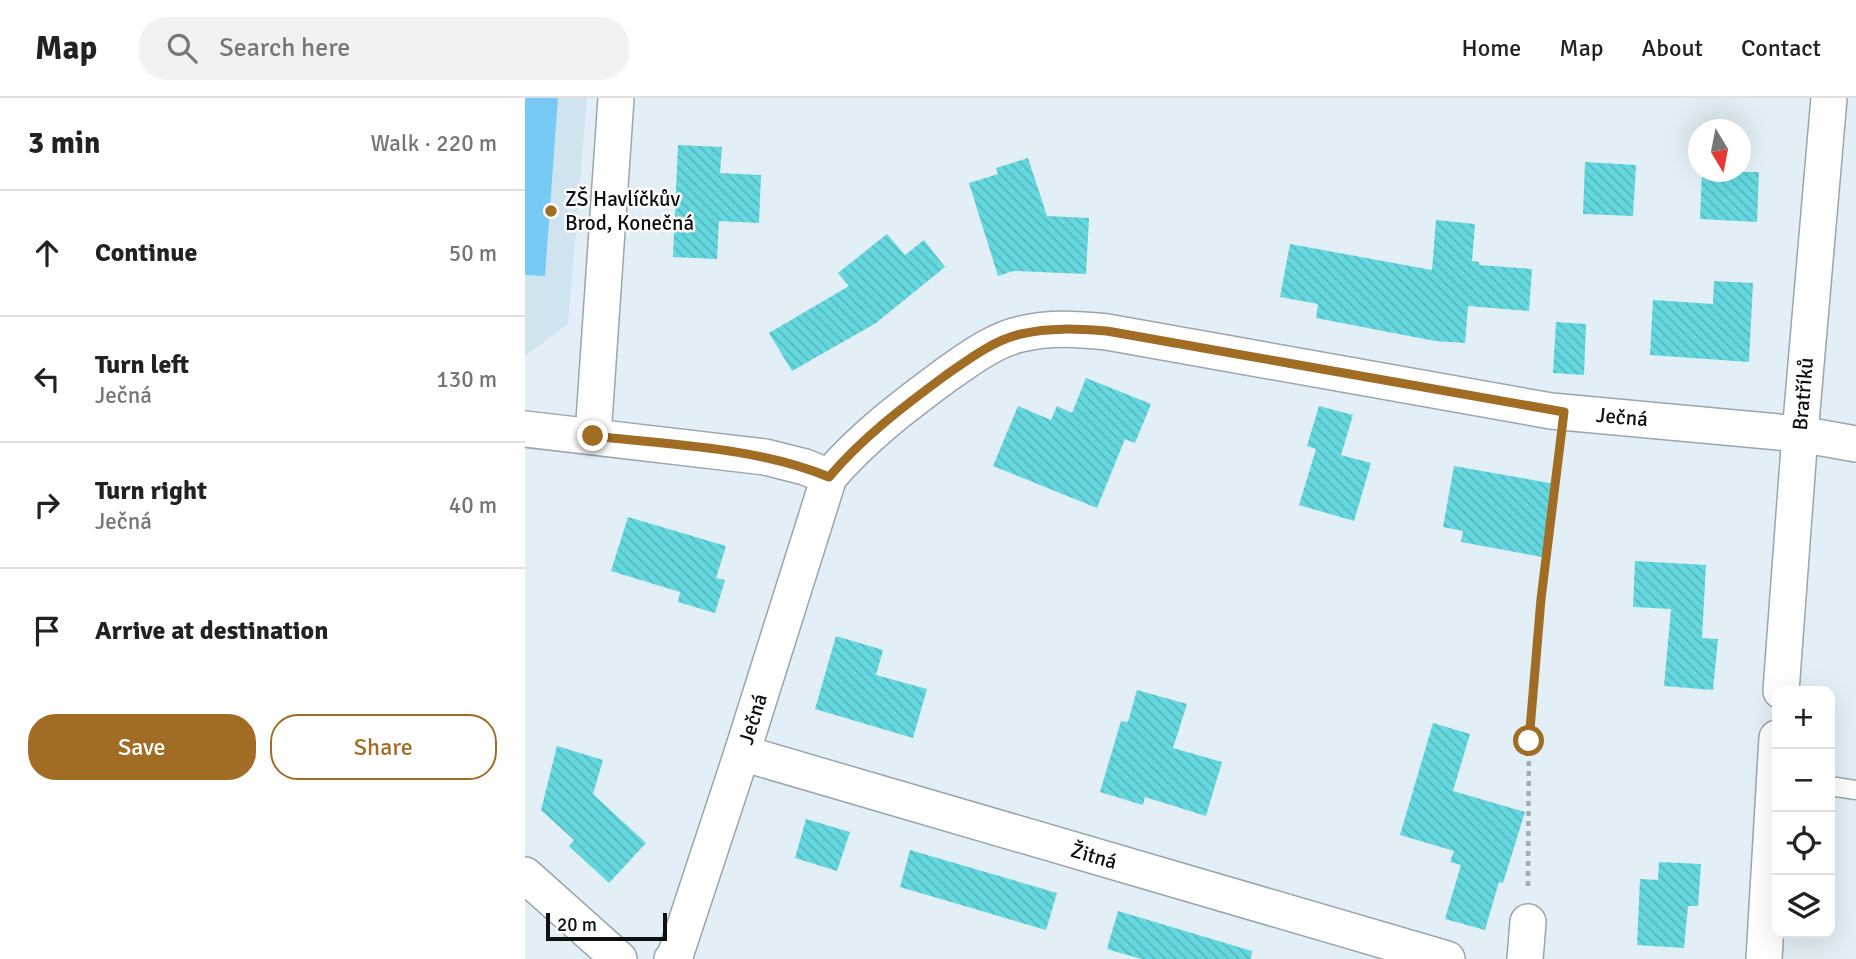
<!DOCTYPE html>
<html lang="en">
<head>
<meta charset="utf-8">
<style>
  :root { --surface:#fff; --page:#f2f2f2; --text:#222; --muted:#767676; --line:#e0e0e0; --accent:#a16d25 }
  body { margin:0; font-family:Signika,sans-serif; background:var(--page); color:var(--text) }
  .controls { position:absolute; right:21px; bottom:21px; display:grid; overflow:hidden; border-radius:14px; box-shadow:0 7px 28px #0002 }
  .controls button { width:63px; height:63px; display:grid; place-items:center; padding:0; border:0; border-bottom:2px solid var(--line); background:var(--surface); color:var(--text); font:35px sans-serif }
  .compass { position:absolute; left:1163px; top:21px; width:63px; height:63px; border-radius:50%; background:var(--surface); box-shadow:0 7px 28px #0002; rotate:170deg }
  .scale { position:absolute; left:21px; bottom:18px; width:121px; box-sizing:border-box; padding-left:7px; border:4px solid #0c1013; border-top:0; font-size:19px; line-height:24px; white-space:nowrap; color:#0c1013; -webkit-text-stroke:5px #fff; paint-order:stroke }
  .stop { position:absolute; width:21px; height:21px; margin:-16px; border:5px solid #a16d25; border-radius:50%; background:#fff }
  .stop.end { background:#a16d25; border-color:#fff; box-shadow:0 2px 7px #0008 }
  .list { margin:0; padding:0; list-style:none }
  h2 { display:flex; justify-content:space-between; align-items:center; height:91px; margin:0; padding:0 28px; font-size:30px }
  h2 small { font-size:23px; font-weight:400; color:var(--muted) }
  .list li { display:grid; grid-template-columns:46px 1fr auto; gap:21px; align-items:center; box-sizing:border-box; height:126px; padding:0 28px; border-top:2px solid var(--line) }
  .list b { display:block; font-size:26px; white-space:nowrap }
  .list p { margin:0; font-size:23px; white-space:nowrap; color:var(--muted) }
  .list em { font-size:23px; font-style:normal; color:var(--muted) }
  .actions { display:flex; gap:14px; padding:21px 28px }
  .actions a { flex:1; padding:16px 0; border:2px solid var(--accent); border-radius:28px; text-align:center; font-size:24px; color:var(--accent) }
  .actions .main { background:var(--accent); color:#fff }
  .icon { flex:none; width:38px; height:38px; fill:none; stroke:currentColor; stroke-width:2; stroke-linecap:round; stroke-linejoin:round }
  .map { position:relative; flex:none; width:1331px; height:861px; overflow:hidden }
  header { display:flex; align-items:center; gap:42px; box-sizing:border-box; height:98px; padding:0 35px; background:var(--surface); border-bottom:2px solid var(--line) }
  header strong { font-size:33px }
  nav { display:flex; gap:38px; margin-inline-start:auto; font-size:24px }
  .search { width:490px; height:63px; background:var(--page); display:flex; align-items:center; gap:18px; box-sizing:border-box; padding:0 24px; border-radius:28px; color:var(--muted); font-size:26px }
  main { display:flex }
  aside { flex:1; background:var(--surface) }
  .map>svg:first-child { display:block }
  .built { fill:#d0e4f0 }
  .green { fill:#77c9f6 }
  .building { fill:url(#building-back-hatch) }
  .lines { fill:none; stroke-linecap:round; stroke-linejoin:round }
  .lane-casing { stroke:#9aa5ac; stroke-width:21 }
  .street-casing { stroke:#9aa5ac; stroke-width:38 }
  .path { stroke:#a2acb2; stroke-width:4.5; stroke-dasharray:5 5; stroke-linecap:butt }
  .lane { stroke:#fff; stroke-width:18 }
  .street { stroke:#fff; stroke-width:35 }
  .route { stroke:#a16d25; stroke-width:9 }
  .poi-dot { fill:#a16d25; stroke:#fff; stroke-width:2.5 }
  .labels { text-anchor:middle; stroke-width:5; stroke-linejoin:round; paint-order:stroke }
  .poi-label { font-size:21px; fill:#0c1013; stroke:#fff; text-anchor:start }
  .street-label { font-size:21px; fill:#0c1013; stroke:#fff }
</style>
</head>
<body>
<header>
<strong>Map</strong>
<div class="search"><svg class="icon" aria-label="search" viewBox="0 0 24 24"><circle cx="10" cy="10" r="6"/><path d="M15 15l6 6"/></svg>Search here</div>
<nav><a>Home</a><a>Map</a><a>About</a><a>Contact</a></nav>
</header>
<main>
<aside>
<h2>3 min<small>Walk · 220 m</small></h2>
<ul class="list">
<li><svg class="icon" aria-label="ahead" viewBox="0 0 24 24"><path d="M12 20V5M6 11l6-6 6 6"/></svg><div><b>Continue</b></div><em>50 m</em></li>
<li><svg class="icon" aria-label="left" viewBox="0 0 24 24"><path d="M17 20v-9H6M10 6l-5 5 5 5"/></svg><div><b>Turn left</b><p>Ječná</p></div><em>130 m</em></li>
<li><svg class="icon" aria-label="right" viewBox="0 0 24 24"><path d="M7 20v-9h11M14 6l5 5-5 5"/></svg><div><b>Turn right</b><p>Ječná</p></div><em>40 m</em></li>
<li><svg class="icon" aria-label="arrive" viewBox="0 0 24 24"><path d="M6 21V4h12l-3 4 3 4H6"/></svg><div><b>Arrive at destination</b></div></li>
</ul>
<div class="actions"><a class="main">Save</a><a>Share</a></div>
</aside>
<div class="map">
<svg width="1331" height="861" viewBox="0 0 1331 861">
  <defs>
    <pattern id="building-back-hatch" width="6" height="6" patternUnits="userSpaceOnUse" patternTransform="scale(1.75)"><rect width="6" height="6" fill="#64d7df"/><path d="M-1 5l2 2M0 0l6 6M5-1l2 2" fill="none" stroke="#56b8be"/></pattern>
  </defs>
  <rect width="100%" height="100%" fill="#e3eff6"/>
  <polygon class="built" points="0,0 62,0 43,226 0,258"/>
  <polygon class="green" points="0,0 33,0 20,178 0,177"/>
  <g class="building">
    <polygon points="153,47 197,49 195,75 236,77 234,125 194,123 192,161 148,159"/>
    <polygon points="503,60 522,118 564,120 561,176 488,173 473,178 444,85 473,76 471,70"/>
    <polygon points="1060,64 1111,67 1108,118 1058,116"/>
    <polygon points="1177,74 1234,74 1232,124 1175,121"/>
    <polygon points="911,122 950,126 947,163 954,164 954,167 1007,171 1004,213 943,208 940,245 910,243 791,220 793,206 755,199 765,146 907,172"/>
    <polygon points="362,136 380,157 399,142 420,169 351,225 267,273 244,235 324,188 313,175"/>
    <polygon points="1189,183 1228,185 1224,264 1125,257 1128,202 1188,206"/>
    <polygon points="1031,224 1061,226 1059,277 1028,275"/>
    <polygon points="561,280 626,306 610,345 600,341 572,410 468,368 493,308 526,322 532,308 547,315"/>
    <polygon points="794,308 828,317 816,357 846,365 829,423 774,407 791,351 782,348"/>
    <polygon points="929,368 1030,386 1017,459 936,444 938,433 918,429"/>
    <polygon points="103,419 201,448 191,480 200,482 190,515 153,504 155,494 86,473"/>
    <polygon points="1110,463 1181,467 1177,540 1193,541 1188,592 1139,588 1146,511 1108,509"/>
    <polygon points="311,538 358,552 351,577 402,591 388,640 290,611"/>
    <polygon points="612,592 662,606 648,650 697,664 681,718 620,699 618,707 575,694 596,623 603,624"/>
    <polygon points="908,625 945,636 928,693 1000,714 978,785 974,784 960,832 920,821 936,767 925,764 929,753 875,737"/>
    <polygon points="32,648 78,662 68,696 121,745 84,785 44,748 49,742 16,712"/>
    <polygon points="281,721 325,734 312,773 270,760"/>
    <polygon points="385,752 532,795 521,832 375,789"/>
    <polygon points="1134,764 1176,766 1173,808 1163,808 1159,850 1112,847 1115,781 1133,782"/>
    <polygon points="593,813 727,853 726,861 616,861 582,851"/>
  </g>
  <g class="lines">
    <g class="lane-casing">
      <polyline id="lane" points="1305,688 1331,692"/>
    </g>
    <g class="street-casing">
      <g id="street">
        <path d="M0,331L240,359L280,369L304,379C338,339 379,308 421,277C444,261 469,242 496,236C525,229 553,231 582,234L1026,313L1275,336L1331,346"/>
        <polyline points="68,338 91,0"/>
        <polyline points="1256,593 1275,336 1304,0"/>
        <polyline points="217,655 922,861"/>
        <polyline points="0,777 94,861"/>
        <polyline points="147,861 150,858 217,655 304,379"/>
        <polyline points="1000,861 1003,824"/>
        <polyline points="1239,861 1252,640"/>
      </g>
    </g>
    <polyline class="path" points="1003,788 1004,643 1016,501 1035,350"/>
    <use href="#lane" class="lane"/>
    <use href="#street" class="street"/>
  </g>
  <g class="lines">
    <path class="route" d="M68,338C146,347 231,349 304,379C338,339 379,308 421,277C444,261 469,242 496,236C525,229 553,231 582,233L1039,314L1016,501L1004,643"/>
  </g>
  <circle class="poi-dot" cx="26" cy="113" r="7"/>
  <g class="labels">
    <g class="poi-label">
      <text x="40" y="108">ZŠ Havlíčkův<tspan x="40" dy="24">Brod, Konečná</tspan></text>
    </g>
    <g class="street-label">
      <text transform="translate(1278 296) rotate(-85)" y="7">Bratříků</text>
      <text transform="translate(1097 319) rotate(5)" y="7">Ječná</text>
      <text transform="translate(228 621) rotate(-73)" y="7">Ječná</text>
      <text transform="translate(569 758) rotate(16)" y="7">Žitná</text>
    </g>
  </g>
</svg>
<div class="controls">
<button>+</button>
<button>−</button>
<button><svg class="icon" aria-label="locate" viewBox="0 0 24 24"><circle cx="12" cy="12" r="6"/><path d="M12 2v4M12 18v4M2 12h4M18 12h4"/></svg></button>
<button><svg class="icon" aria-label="layers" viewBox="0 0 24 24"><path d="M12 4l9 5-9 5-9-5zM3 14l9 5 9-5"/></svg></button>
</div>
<svg class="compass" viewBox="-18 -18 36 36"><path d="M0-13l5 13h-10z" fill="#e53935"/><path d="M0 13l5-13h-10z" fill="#767676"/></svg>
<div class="scale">20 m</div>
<div class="stop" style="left:1004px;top:643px"></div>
<div class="stop end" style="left:68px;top:338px"></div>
</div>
</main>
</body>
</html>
